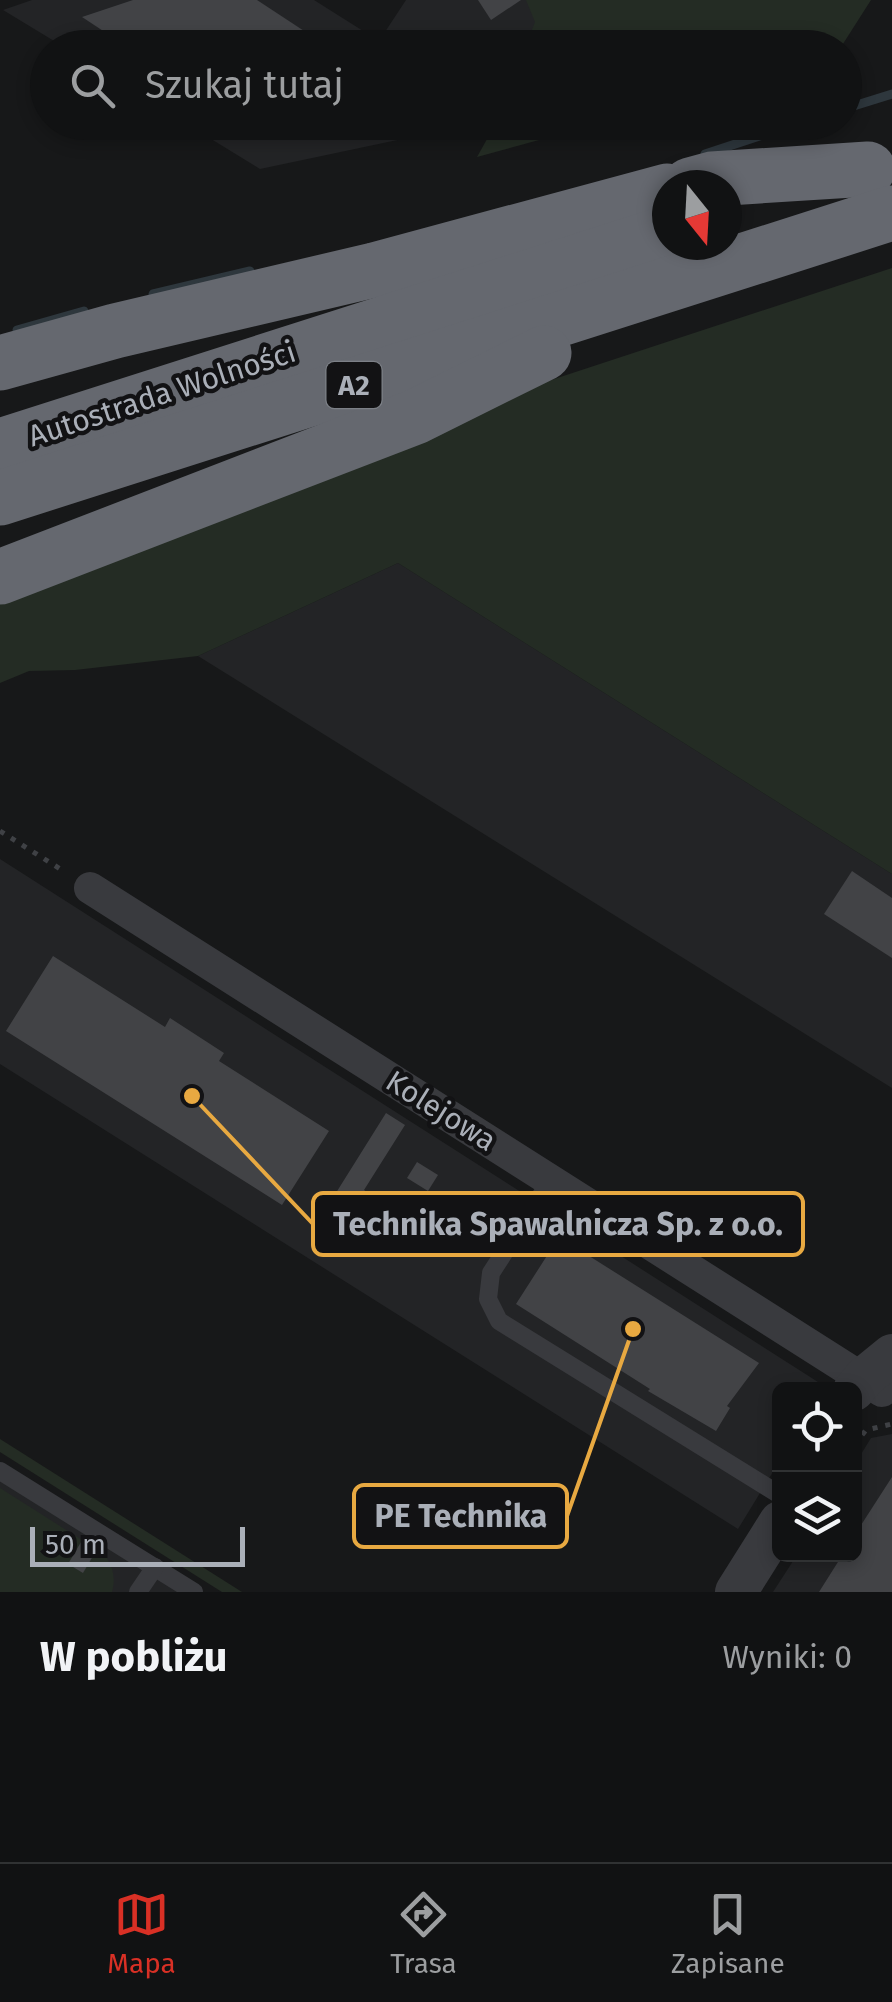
<!DOCTYPE html>
<html lang="pl">
<head>
<meta charset="utf-8">
<style>
  :root { --surface:#111213; --page:#1a1b1c; --text:#f1f3f6; --muted:#9c9ea0; --line:#303233; --accent:#d93025 }
  body { margin:0; font-family:"Fira Sans",sans-serif; background:var(--page); color:var(--text) }
  .controls { position:absolute; right:30px; bottom:30px; display:grid; overflow:hidden; border-radius:15px; box-shadow:0 5px 15px #0003 }
  .controls button { width:90px; height:90px; display:grid; place-items:center; padding:0; border:0; border-bottom:2px solid var(--line); background:var(--surface); color:var(--text); font:50px sans-serif }
  .compass { position:absolute; left:652px; top:170px; width:90px; height:90px; border-radius:50%; background:var(--surface); box-shadow:0 5px 15px #0003; rotate:162deg }
  .scale { position:absolute; left:30px; bottom:25px; width:215px; box-sizing:border-box; padding-left:10px; border:5px solid #aaafb8; border-top:0; font-size:28px; line-height:35px; white-space:nowrap; color:#aaafb8; -webkit-text-stroke:8px #121214; paint-order:stroke }
  .list { margin:0; padding:0; list-style:none }
  h2 { display:flex; justify-content:space-between; align-items:center; height:130px; margin:0; padding:0 40px; font-size:42px }
  h2 small { font-size:32px; font-weight:400; color:var(--muted) }
  .icon { flex:none; width:55px; height:55px; fill:none; stroke:currentColor; stroke-width:2; stroke-linecap:round; stroke-linejoin:round }
  .map { position:relative; flex:none; width:892px; height:1592px; overflow:hidden }
  .search { position:absolute; background:var(--surface); box-shadow:0 5px 15px #0003; left:30px; right:30px; top:30px; height:110px; display:flex; align-items:center; gap:25px; box-sizing:border-box; padding:0 35px; border-radius:55px; color:var(--muted); font-size:38px }
  .sheet { height:270px; background:var(--surface) }
  nav { display:flex; justify-content:space-around; align-items:center; box-sizing:border-box; height:140px; border-top:2px solid var(--line); background:var(--surface); font-size:28px; color:var(--muted) }
  nav a { display:grid; justify-items:center; gap:5px }
  nav .on { color:var(--accent) }
  .map>svg:first-child { display:block }
  .built { fill:#232426 }
  .green { fill:#242c24 }
  .lines { fill:none; stroke-linecap:round; stroke-linejoin:round }
  .stream { stroke:#2e373d; stroke-width:9 }
  .building { fill:#424346 }
  .path { stroke:#3f4145; stroke-width:5; stroke-dasharray:5 8; stroke-linecap:butt }
  .service { stroke:#393a3e; stroke-width:18 }
  .minor { stroke:#393a3e; stroke-width:32 }
  .tertiary { stroke:#393a3e; stroke-width:42 }
  .motorway { stroke:#65686f; stroke-width:55 }
  .labels { text-anchor:middle; stroke-width:9; stroke-linejoin:round; paint-order:stroke }
  .shield { fill:#121214; stroke:#7c8087; stroke-width:2.5 }
  .shield-label { font-size:28px; font-weight:bold; fill:#aaafb8 }
  .street-label { font-size:30px; fill:#aaafb8; stroke:#121214 }
  .leader { fill:none; stroke:#e8a941; stroke-width:4 }
  .callout-dot { fill:#e8a941; stroke:#121214; stroke-width:4 }
  .callout { fill:#121214; stroke:#e8a941; stroke-width:4 }
  .callout-label { font-size:32px; text-anchor:middle; font-weight:bold; fill:#aaafb8 }
</style>
</head>
<body>
<div class="map">
<svg width="892" height="1592" viewBox="0 0 892 1592">
  <rect width="100%" height="100%" fill="#171819"/>
  <g class="built">
    <polygon points="32,0 314,0 379,41 406,0 867,0 719,48 64,47 3,10"/>
    <polygon points="185,123 478,123 260,169"/>
    <polygon points="398,563 892,874 892,1088 198,656"/>
    <polygon points="0,859 818,1382 821,1389 780,1390 779,1462 738,1529 0,1064"/>
    <polygon points="892,1434 892,1592 773,1592 797,1555 854,1554 855,1464 871,1438"/>
    <polygon points="0,1471 194,1592 0,1592"/>
  </g>
  <g class="green">
    <polygon points="526,0 871,0 841,47 525,48 535,22"/>
    <polygon points="496,123 496,122 601,123 477,157"/>
    <polygon points="892,268 892,874 398,563 198,656 75,670 29,671 0,683 0,598 536,385"/>
    <polygon points="0,1439 242,1592 222,1592 0,1452"/>
    <path d="M0,1488L82,1540L69,1565L83,1572L97,1548C111,1559 117,1575 112,1592H0Z"/>
  </g>
  <g class="lines">
    <g class="stream">
      <polyline points="844,109 892,94"/>
      <polyline points="705,154 802,122"/>
      <polyline points="153,294 250,271"/>
      <polyline points="17,330 84,311"/>
    </g>
  </g>
  <g class="building">
    <polygon points="133,0 257,0 330,48 129,48 82,17"/>
    <polygon points="478,0 521,0 491,20"/>
    <polygon points="852,871 892,898 892,958 824,914"/>
    <polygon points="53,956 165,1027 170,1018 224,1053 219,1061 329,1131 282,1205 6,1031"/>
    <polygon points="386,1113 405,1125 364,1190 371,1195 340,1245 314,1228"/>
    <polygon points="417,1162 438,1175 428,1191 407,1178"/>
    <polygon points="559,1237 759,1363 727,1406 730,1408 716,1431 648,1391 650,1389 516,1304"/>
    <polygon points="892,1477 892,1592 819,1592 843,1554 854,1554 854,1536"/>
    <polygon points="81,1542 96,1551 83,1573 68,1564"/>
  </g>
  <g class="lines">
    <g class="path">
      <polyline points="0,831 65,872"/>
      <polyline points="854,1445 866,1430 892,1424"/>
    </g>
    <g class="service">
      <polyline points="551,1180 491,1273 488,1299 499,1321 780,1495"/>
      <polyline points="0,1471 194,1592"/>
      <polyline points="138,1592 155,1567"/>
    </g>
    <polyline class="minor" points="90,888 882,1391"/>
    <g class="tertiary">
      <polyline points="854,1390 865,1377 892,1355"/>
      <polyline points="736,1592 780,1522"/>
    </g>
    <g class="motorway">
      <polyline points="690,185 712,179 868,169"/>
      <polyline points="0,363 115,331 374,270 667,191"/>
      <polyline points="0,446 667,233"/>
      <polyline points="0,498 892,213"/>
      <polyline points="0,577 415,417 544,353"/>
    </g>
  </g>
  <g class="labels">
    <rect class="shield" x="326.5" y="362" width="55" height="46" rx="8"/>
    <g class="shield-label">
      <text x="354" y="395">A2</text>
    </g>
    <g class="street-label">
      <text transform="translate(162 394) rotate(-18)" y="10">Autostrada Wolności</text>
      <text transform="translate(441 1111) rotate(32)" y="10">Kolejowa</text>
    </g>
  </g>
  <path class="leader" d="M192 1096L313 1224M633 1329L567 1516"/>
  <g class="callout-dot">
    <circle cx="192" cy="1096" r="10"/>
    <circle cx="633" cy="1329" r="10"/>
  </g>
  <g class="callout">
    <rect x="313" y="1193" width="490" height="62" rx="10"/>
    <rect x="354" y="1485" width="213" height="62" rx="10"/>
  </g>
  <g class="callout-label">
    <text x="558" y="1235">Technika Spawalnicza Sp. z o.o.</text>
    <text x="461" y="1527">PE Technika</text>
  </g>
</svg>
<div class="controls">
<button><svg class="icon" aria-label="locate" viewBox="0 0 24 24"><circle cx="12" cy="12" r="6"/><path d="M12 2v4M12 18v4M2 12h4M18 12h4"/></svg></button>
<button><svg class="icon" aria-label="layers" viewBox="0 0 24 24"><path d="M12 4l9 5-9 5-9-5zM3 14l9 5 9-5"/></svg></button>
</div>
<svg class="compass" viewBox="-18 -18 36 36"><path d="M0-13l5 13h-10z" fill="#e53935"/><path d="M0 13l5-13h-10z" fill="#9c9ea0"/></svg>
<div class="scale">50 m</div>
<div class="search"><svg class="icon" aria-label="search" viewBox="0 0 24 24"><circle cx="10" cy="10" r="6"/><path d="M15 15l6 6"/></svg>Szukaj tutaj</div>
</div>
<section class="sheet">
<h2>W pobliżu<small>Wyniki: 0</small></h2>
<ul class="list">
</ul>
</section>
<nav>
<a class="on"><svg class="icon" aria-label="map" viewBox="0 0 24 24"><path d="M3 6l6-2 6 2 6-2v14l-6 2-6-2-6 2zM9 4v14M15 6v14"/></svg>Mapa</a>
<a><svg class="icon" aria-label="directions" viewBox="0 0 24 24"><path d="M12 3l9 9-9 9-9-9zM9 14v-3h6M13 9l2 2-2 2"/></svg>Trasa</a>
<a><svg class="icon" aria-label="saved" viewBox="0 0 24 24"><path d="M7 4h10v16l-5-4-5 4z"/></svg>Zapisane</a>
</nav>
</body>
</html>
